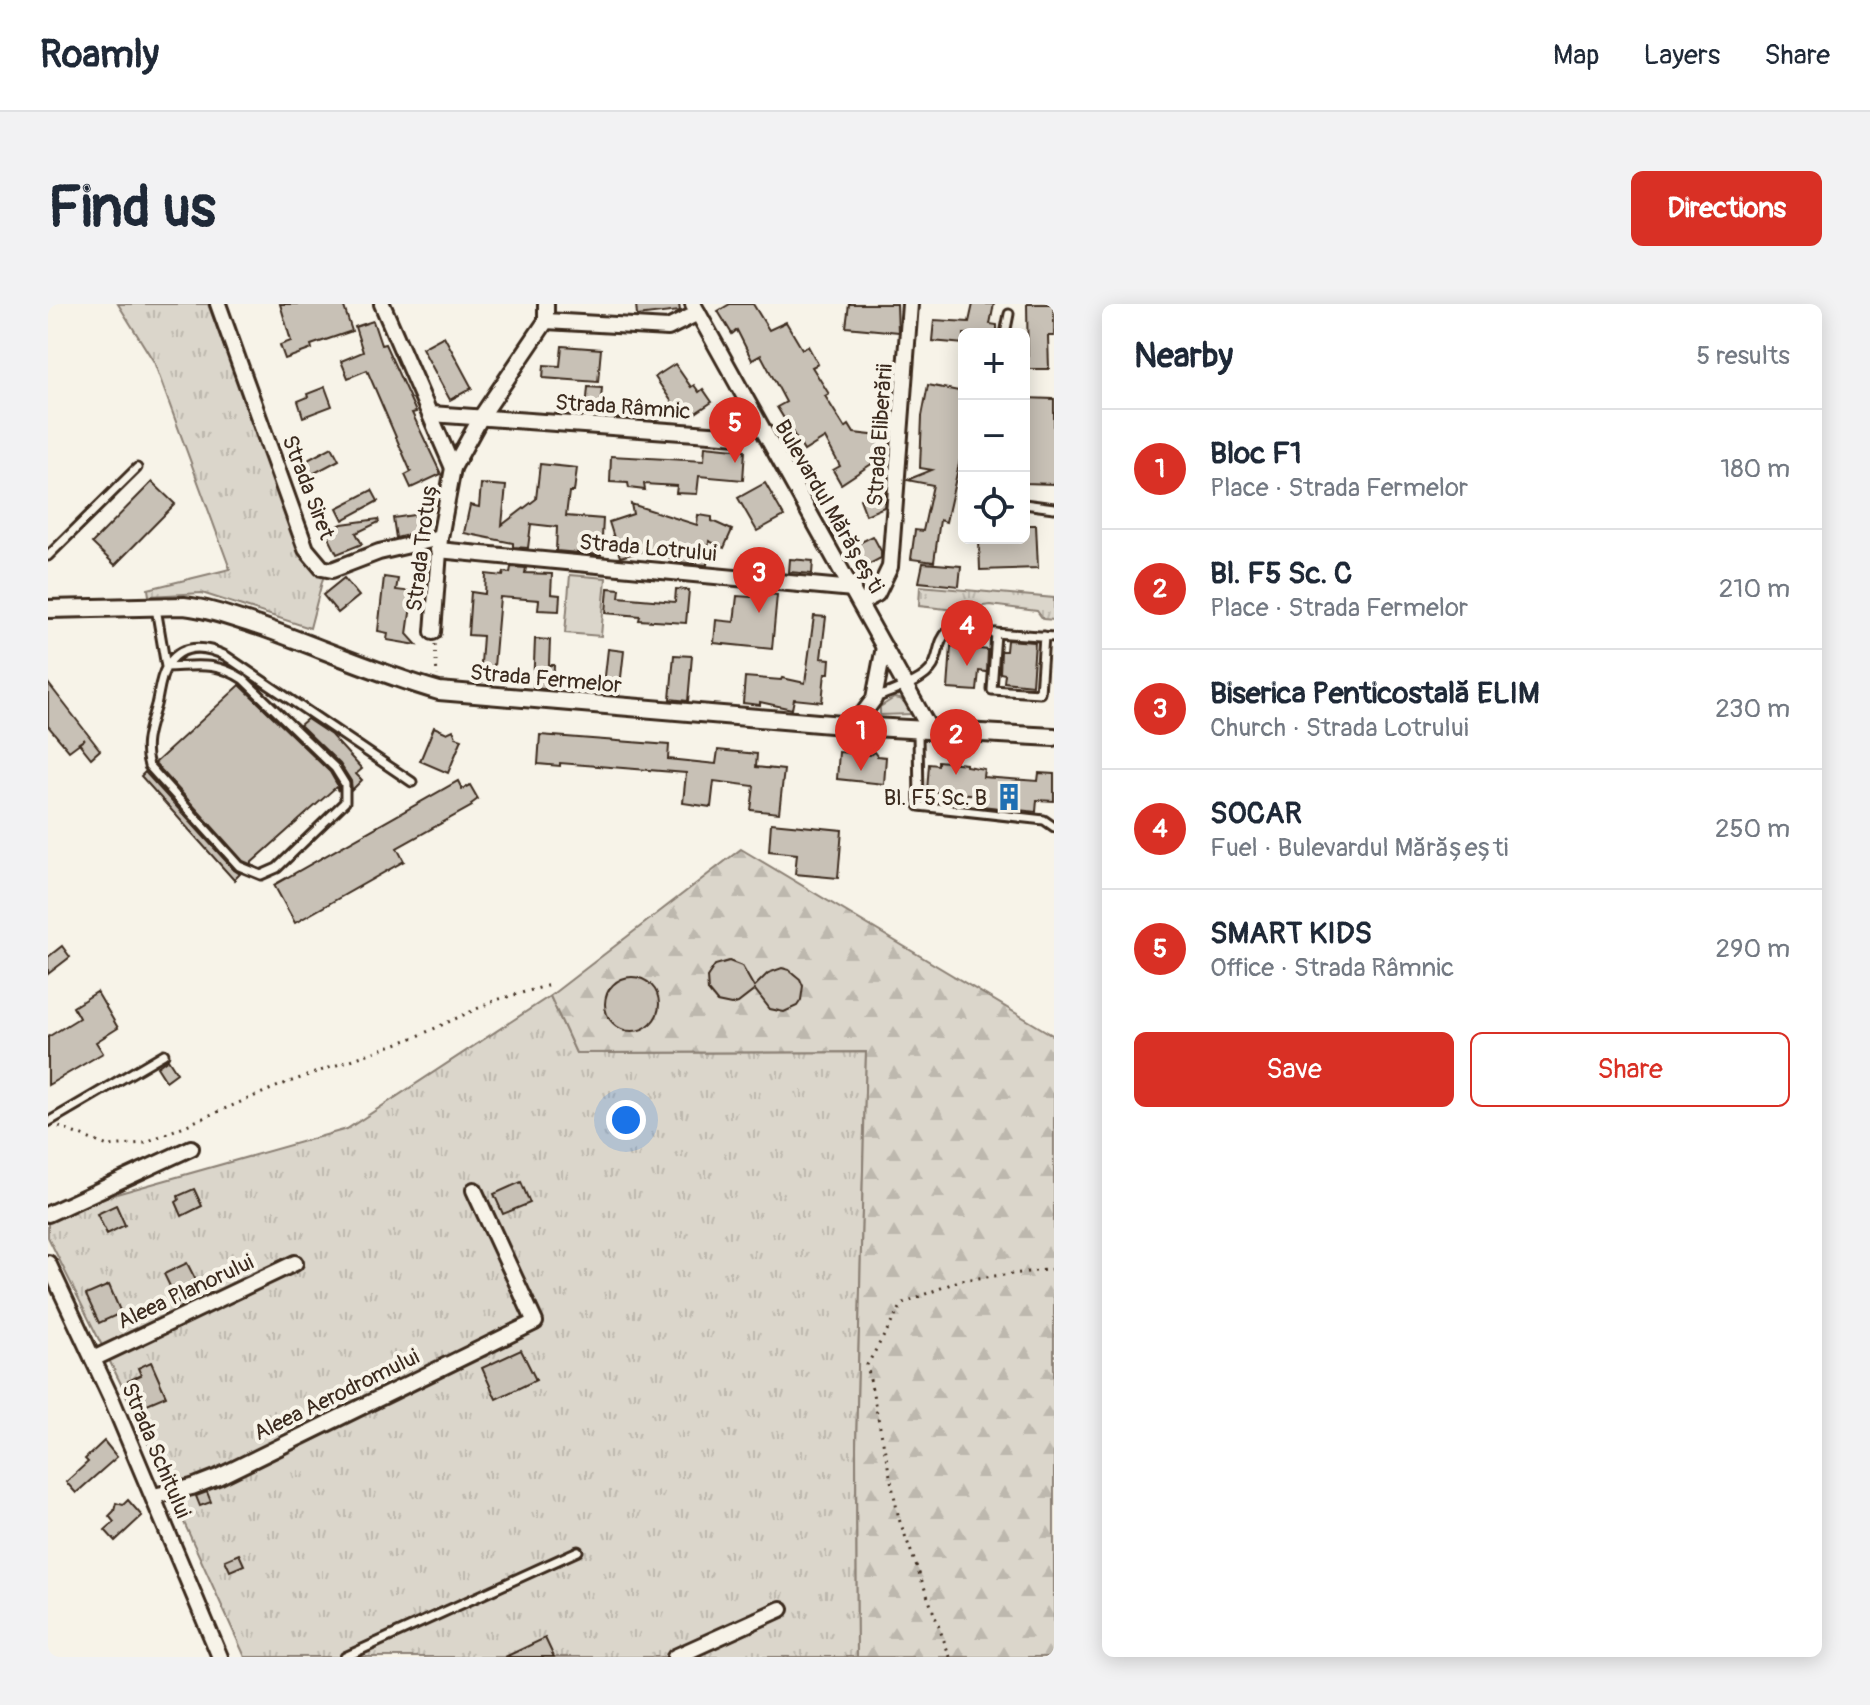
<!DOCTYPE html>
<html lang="en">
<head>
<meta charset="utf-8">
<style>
  :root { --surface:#fff; --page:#f2f2f3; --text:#1f2937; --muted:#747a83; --line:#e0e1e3; --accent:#d93025 }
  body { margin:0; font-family:Pangolin,sans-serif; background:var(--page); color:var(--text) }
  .controls { position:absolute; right:24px; top:24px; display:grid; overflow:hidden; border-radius:12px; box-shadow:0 4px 20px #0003 }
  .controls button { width:72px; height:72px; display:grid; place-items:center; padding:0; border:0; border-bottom:2px solid var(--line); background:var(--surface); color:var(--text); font:40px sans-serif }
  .you { position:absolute; left:578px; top:816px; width:28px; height:28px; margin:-20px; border:6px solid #fff; border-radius:50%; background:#1a73e8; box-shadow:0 0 0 12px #1a73e833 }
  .badge { display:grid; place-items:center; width:52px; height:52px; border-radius:50%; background:var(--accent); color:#fff; font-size:26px; font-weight:700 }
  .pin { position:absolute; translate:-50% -66px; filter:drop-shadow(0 2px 4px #0008) }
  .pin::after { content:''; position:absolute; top:42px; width:28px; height:24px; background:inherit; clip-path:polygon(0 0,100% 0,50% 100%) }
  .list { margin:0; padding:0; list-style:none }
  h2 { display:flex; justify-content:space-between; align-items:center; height:104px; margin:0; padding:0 32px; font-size:34px }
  h2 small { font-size:26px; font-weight:400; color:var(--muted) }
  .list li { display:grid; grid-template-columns:52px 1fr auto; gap:24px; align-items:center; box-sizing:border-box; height:120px; padding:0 32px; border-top:2px solid var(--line) }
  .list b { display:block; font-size:30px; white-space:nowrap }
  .list p { margin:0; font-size:26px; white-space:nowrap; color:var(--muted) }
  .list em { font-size:26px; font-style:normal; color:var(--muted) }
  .actions { display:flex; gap:16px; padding:24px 32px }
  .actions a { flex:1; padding:18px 0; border:2px solid var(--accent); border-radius:12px; text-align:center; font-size:28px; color:var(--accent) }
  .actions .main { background:var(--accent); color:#fff }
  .icon { flex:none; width:44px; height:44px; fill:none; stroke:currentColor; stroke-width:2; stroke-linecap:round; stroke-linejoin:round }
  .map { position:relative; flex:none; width:1006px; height:1353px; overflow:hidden; border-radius:12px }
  header { display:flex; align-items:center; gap:48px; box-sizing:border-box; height:112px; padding:0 40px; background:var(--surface); border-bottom:2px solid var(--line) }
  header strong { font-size:38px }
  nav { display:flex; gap:44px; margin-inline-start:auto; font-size:28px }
  .intro { display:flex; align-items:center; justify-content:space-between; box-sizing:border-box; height:192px; padding:0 48px }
  h1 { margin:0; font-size:56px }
  .button { padding:20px 36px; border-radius:12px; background:var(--accent); color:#fff; font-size:28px; font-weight:700 }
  main { display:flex; gap:48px; padding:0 48px }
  aside { flex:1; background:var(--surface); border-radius:12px; box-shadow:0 4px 20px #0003 }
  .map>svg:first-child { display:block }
  .grass { fill:url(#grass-tufts); stroke:#8b8074; stroke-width:2 }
  .forest { fill:url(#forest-firs); stroke:#8b8074; stroke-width:2 }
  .green { fill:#dbd6cb; stroke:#8b8074; stroke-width:2 }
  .building { fill:#c8c1b6; stroke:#3b2a1e; stroke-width:2 }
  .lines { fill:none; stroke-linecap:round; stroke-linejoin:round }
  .service-casing { stroke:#3b2a1e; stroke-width:13 }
  .minor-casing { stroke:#3b2a1e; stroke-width:20 }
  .tertiary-casing { stroke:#3b2a1e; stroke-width:22 }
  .path { stroke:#3b2a1e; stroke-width:3; stroke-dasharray:2 6; stroke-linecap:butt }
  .service { stroke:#f7f3e8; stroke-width:7 }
  .minor { stroke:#f7f3e8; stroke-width:14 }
  .tertiary { stroke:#f7f3e8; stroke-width:16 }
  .labels { text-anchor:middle; stroke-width:8; stroke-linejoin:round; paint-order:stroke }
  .street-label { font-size:22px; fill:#3b2a1e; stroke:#f7f3e8 }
  .poi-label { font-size:22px; fill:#3b2a1e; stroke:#f7f3e8; text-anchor:end }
</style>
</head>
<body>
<header>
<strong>Roamly</strong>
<nav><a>Map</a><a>Layers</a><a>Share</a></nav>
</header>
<div class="intro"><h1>Find us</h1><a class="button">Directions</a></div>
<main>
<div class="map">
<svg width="1006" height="1353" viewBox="0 0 1006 1353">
  <defs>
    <pattern id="grass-tufts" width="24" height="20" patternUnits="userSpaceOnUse" patternTransform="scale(2)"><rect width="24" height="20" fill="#dbd6cb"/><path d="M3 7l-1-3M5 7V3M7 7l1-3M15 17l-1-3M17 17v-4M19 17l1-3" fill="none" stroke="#bdb8ae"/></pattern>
    <pattern id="forest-firs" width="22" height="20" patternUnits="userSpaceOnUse" patternTransform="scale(2)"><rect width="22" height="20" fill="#dbd6cb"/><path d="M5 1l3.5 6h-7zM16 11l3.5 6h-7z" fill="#bdb8ae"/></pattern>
  </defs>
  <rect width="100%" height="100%" fill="#f7f3e8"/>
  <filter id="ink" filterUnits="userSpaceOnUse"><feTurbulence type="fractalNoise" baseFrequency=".0125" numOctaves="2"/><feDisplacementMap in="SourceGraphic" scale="16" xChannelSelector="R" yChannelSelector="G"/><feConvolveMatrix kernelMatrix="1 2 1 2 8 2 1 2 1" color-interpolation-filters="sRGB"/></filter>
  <g filter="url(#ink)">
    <g class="grass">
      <polygon points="70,0 160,0 252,246 262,262 275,274 262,324 154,289 101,292 100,285 182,265 106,58"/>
      <polygon points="872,282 1006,294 1006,316 995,315 989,307 942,301 908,306 871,302"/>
      <polygon points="846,394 852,395 865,405 865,410 832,411 832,403"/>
      <polygon points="502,692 528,749 818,748 808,1144 809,1353 197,1353 75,1084 0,933 0,914 40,898 299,825"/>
    </g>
    <polygon class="forest" points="693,545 1006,732 1006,1353 809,1353 808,1144 818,748 528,749 502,692"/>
    <polygon class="green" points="522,271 558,274 553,332 517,329"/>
    <g class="building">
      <polygon points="232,0 295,0 304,27 263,41 264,45 237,55 232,41 243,37"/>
      <polygon points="588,0 631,0 632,7 589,12"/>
      <polygon points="682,0 705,0 721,26 738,18 754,45 760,42 770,60 764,63 781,90 777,92 797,124 801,121 806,129 840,133 837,160 825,159 793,180 785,166 792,162 777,134 756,147 729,103 738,98 713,51 704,56 689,26 684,30 670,7"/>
      <polygon points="801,0 849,0 850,28 798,23"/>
      <polygon points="925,0 946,0 942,20 949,21 949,30 916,30 916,40 884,37 886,16 921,18"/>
      <polygon points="979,0 1006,0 1006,32 1000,32 1001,65 980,65"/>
      <polygon points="325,17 333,41 337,40 368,108 364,109 393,170 363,184 357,171 363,168 319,66 300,74 293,57 315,48 307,23"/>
      <polygon points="396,32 424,84 402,96 374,44"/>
      <polygon points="514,42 553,45 550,78 495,74 496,61 512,62"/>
      <polygon points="627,60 643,83 646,81 651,88 655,85 664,98 640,114 634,104 630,107 607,73"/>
      <polygon points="880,81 916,88 916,138 898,218 892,216 886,258 863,255 867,226 875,227 885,181 859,176 884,166 872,164 874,112"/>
      <polygon points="277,83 284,102 255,113 250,97 260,93 259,90"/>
      <polygon points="540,83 554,84 552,106 538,105"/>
      <polygon points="976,94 1006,95 1006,180 976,179"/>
      <polygon points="657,142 697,146 695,176 651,172 649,190 628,189 629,182 596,180 597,186 581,184 580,179 562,178 563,152 656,157"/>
      <polygon points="284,143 291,156 261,172 254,159"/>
      <polygon points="492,160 529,164 526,188 521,188 518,212 555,215 553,251 508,247 509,223 483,220 480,244 465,243 465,239 416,229 422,201 431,203 433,180 458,182 454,221 488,195"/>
      <polygon points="104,178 127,200 67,261 44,239"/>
      <polygon points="717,179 736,212 709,227 690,194"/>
      <polygon points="838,184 836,203 818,211 812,195"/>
      <polygon points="324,186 330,197 295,216 289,204"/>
      <polygon points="583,200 649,221 650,211 664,213 664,217 684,226 676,244 661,237 659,261 628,258 629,256 599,246 572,253 561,218 585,210"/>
      <polygon points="373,210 376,227 348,234 345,214"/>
      <polygon points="330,215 331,218 308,229 314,240 289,250 278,228 294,220"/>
      <polygon points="976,221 988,221 990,264 932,266 931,236 976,234"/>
      <polygon points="825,232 833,247 833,254 818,262 807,241"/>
      <polygon points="742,255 765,257 764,270 741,268"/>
      <polygon points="875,259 913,262 911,282 871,278"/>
      <polygon points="463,263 478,264 477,269 504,270 503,290 512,291 511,307 490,306 491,296 452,293 445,374 432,373 435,332 420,331 423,288 437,290 438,270 455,272 456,268 462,269"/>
      <polygon points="336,273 350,275 348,286 365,288 359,330 369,341 339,336 340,329 330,327"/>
      <polygon points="296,274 311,292 290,309 275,291"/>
      <polygon points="560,284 572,285 571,293 627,298 628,285 641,286 638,319 591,316 592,312 558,309"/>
      <polygon points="703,288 729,291 724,345 666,339 668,316 686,318 689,292 703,293"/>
      <polygon points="766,312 778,313 773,354 782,355 781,369 777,369 774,398 746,395 744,405 712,398 712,401 695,399 697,373 733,376 734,374 757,379"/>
      <polygon points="487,335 502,336 501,361 506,361 505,386 485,384"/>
      <polygon points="959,336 987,338 984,381 956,378 957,370 952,369 953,347 958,347"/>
      <polygon points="903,342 940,346 939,368 931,367 929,387 900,385"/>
      <polygon points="560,345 576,347 571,391 555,390"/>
      <polygon points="626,351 644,352 640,397 622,395"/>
      <polygon points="0,379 52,446 43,454 31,439 37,435 21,447 0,422"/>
      <polygon points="192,381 282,468 290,482 290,487 288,483 202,560 195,557 107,459"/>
      <polygon points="259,415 283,431 314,465 308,470 314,476 304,486 303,477 292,460 252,421"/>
      <polygon points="386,423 399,429 405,426 408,433 414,435 400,469 372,457"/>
      <polygon points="492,431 621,441 620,455 668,460 670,446 709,450 708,463 736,466 731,509 703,506 706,482 666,477 663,503 635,499 638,469 512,459 512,462 490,460"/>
      <polygon points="804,446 808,450 822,451 826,448 829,452 838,453 836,480 789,475 791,448 801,449"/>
      <polygon points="890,457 918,460 918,462 936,465 935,473 990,477 991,469 1006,470 1006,497 989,496 988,508 933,502 934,491 879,487 881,460 890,461"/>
      <polygon points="97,468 186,566 192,570 186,576 93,472"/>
      <polygon points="410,477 414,485 422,481 430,495 423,500 424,502 349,544 356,557 247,619 226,581"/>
      <polygon points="723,519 794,526 790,574 747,570 749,550 721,547"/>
      <polygon points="14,642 22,653 0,670 0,653"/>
      <polygon points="681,657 694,662 706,683 720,669 734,664 741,666 752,675 755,682 753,696 749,702 736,708 722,705 707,686 690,699 683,701 669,698 660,687 659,673 667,661"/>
      <circle cx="584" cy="700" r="27"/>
      <polygon points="49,688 70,724 48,738 55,749 0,781 0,733 31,714 25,703"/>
      <polygon points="120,755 129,769 118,777 109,763"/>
      <polygon points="473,878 482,899 455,910 446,890"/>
      <polygon points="146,885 154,902 134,912 128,898 131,896 130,892"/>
      <polygon points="68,901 77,921 59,930 49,910"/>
      <polygon points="139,959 154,988 130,999 116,970"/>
      <polygon points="61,981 73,1009 51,1019 38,991"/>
      <polygon points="473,1046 488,1076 448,1095 434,1064"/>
      <polygon points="103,1058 118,1092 92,1103 80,1077 93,1071 90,1064"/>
      <polygon points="56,1137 69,1153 28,1189 18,1178 40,1158 37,1155"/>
      <polygon points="159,1188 163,1198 152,1202 148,1192"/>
      <polygon points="80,1196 94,1212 67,1237 57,1226 66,1218 61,1212 66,1207 68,1199 75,1201"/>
      <polygon points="191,1250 196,1261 182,1267 177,1256"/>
      <polygon points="497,1334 506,1353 457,1353"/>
    </g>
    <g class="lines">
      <g class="service-casing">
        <g id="service">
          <polyline points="957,30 961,10"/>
          <polyline points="976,200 1006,204"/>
          <polyline points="0,252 89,164"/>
          <path d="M108,304L118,363C149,362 167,357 195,375L287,464L297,480V498L229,564L213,571L191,562L101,462C94,440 102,422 108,401C111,389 112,374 118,364C132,339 156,341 178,352L364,478"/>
          <polyline points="948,329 944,386 992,389 996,332"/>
          <path d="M828,394C845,386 875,379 885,362C892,349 889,337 901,326L1006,333"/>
          <polyline points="870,427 871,502 996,516 1006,523"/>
          <polyline points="0,818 116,750"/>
          <polyline points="297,1353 530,1247"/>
        </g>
      </g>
      <g class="minor-casing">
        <g id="minor">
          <polyline points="170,0 258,245 274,264 284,266 331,248 392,234"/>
          <polyline points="334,0 405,164"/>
          <polyline points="645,0 882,426"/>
          <polyline points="498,17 620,24 650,9"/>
          <polyline points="383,110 690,132 709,120"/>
          <polyline points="390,246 805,285"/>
          <polyline points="812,299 829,290 842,263 862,0"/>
          <polyline points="385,328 392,234 405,164 433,113 498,17 498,0"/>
          <polyline points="806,422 826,395 836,343"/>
          <polyline points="0,910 143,844"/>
          <polyline points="0,959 64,1096 172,1353"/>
          <polyline points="45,1055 247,959"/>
          <polyline points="106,1192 144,1183 170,1173 487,1018 426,886"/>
          <polyline points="627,1353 733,1305"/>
        </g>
      </g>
      <g class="tertiary-casing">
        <path id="tertiary" d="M0,305L136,302C163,305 188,315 214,323C273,344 331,370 391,387L806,422L1006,433"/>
      </g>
      <g class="path">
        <polyline points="387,340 389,372"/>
        <polyline points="11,823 60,842 96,839 233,781 370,732 448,696 502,681"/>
        <polyline points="902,1353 851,1215 819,1061 855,999 913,976 1006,965"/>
      </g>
      <use href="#service" class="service"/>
      <use href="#minor" class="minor"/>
      <use href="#tertiary" class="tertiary"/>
    </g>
  </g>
  <defs>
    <g id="building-bare" transform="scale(2.16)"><path d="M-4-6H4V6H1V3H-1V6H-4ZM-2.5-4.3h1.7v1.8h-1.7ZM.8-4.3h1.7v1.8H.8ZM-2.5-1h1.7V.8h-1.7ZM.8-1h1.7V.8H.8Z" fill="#1f6fb2" stroke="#f7f3e8" stroke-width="2.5" paint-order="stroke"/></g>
  </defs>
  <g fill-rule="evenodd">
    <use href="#building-bare" x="961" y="493"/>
  </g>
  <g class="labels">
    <g class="street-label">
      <text transform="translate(575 102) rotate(4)" y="8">Strada Râmnic</text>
      <text transform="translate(831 131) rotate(-86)" y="8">Strada Eliberării</text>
      <text transform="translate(261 183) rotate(69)" y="8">Strada Siret</text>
      <text transform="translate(782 202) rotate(60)" y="8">Bulevardul Mărășești</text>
      <text transform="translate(373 243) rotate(-83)" y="8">Strada Trotuș</text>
      <text transform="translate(600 243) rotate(5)" y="8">Strada Lotrului</text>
      <text transform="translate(498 374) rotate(5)" y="8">Strada Fermelor</text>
      <text transform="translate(137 987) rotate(-25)" y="8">Aleea Planorului</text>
      <text transform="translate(288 1090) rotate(-26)" y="8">Aleea Aerodromului</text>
      <text transform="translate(109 1146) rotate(67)" y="8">Strada Schitului</text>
    </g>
    <g class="poi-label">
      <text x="939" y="501">Bl. F5 Sc. B</text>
    </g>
  </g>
</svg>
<div class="controls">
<button>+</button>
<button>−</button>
<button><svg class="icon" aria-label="locate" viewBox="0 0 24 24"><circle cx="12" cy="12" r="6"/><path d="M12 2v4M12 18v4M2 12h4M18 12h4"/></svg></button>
</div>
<div class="you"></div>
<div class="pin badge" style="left:813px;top:467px">1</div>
<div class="pin badge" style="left:908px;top:471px">2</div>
<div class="pin badge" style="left:711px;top:309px">3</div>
<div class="pin badge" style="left:919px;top:362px">4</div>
<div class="pin badge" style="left:687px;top:159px">5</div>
</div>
<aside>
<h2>Nearby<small>5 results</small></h2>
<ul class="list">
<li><span class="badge">1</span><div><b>Bloc F1</b><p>Place · Strada Fermelor</p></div><em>180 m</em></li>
<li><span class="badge">2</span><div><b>Bl. F5 Sc. C</b><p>Place · Strada Fermelor</p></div><em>210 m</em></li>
<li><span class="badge">3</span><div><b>Biserica Penticostală ELIM</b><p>Church · Strada Lotrului</p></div><em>230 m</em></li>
<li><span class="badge">4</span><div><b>SOCAR</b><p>Fuel · Bulevardul Mărășești</p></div><em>250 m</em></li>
<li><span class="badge">5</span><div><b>SMART KIDS</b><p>Office · Strada Râmnic</p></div><em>290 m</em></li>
</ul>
<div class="actions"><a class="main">Save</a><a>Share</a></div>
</aside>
</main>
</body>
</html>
